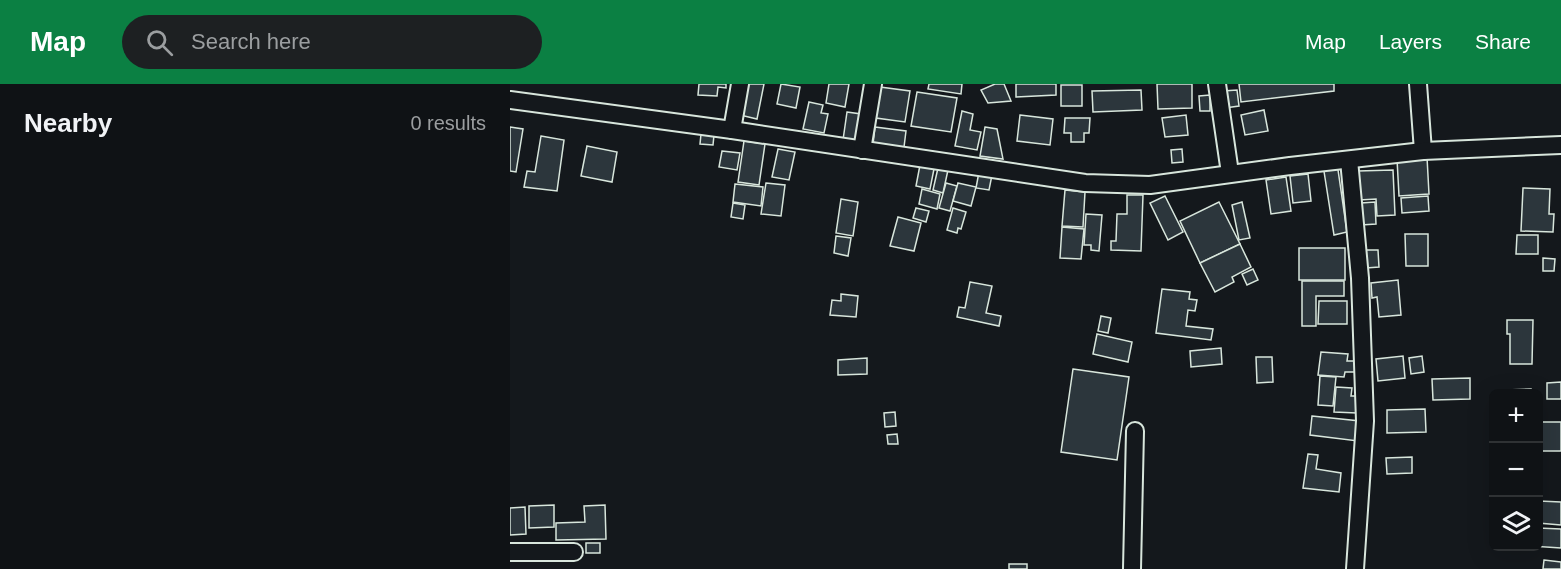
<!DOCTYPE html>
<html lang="en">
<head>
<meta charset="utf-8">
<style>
  :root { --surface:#0f1215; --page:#1d2022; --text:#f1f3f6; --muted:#9b9ea0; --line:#2f3234; --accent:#0b8043 }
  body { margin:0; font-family:Arial,sans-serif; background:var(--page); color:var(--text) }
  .controls { position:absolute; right:18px; bottom:18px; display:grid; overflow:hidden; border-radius:9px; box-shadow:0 6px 24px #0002 }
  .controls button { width:54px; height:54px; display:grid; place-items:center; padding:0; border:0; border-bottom:2px solid var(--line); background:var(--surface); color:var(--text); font:30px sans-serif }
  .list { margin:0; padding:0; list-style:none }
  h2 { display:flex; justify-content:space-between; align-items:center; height:78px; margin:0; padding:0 24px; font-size:26px }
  h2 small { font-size:20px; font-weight:400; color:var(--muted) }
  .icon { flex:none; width:33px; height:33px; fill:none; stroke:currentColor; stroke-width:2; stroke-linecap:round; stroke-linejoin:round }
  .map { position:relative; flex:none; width:1051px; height:485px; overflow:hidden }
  header { display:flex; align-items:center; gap:36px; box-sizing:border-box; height:84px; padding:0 30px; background:var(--accent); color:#fff }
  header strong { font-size:28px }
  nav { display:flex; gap:33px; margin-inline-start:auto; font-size:21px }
  .search { width:420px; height:54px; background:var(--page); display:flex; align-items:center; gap:15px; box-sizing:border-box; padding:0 21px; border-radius:33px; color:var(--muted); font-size:22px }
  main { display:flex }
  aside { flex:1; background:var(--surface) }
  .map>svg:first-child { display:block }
  .building { fill:#2c363c; stroke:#d8e6dc; stroke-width:1.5 }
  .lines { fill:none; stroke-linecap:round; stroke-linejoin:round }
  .minor-casing { stroke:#d8e6dc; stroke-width:20 }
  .minor { stroke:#14181c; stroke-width:16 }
</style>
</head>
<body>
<header>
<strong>Map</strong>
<div class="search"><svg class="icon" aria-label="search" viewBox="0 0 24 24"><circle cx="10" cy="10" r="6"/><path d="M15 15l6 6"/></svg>Search here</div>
<nav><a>Map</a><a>Layers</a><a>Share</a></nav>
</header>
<main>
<aside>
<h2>Nearby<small>0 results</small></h2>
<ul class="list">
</ul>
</aside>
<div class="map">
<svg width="1051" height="485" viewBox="0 0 1051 485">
  <rect width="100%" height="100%" fill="#14181c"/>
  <g class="building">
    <polygon points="189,0 216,0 216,4 208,3 207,12 188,11"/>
    <polygon points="237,0 254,0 247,35 230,31"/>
    <polygon points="271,0 290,3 286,24 267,20"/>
    <polygon points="319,0 339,0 335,23 316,19"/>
    <polygon points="419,0 452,0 451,10 418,5"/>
    <polygon points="485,0 494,0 501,17 478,19 471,6"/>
    <polygon points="506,0 546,0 546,11 506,13"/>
    <polygon points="647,0 682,0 682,24 648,25"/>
    <polygon points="729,0 824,0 824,7 731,18"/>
    <rect x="551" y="1" width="21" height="21"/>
    <polygon points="370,3 400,7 395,38 366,34"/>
    <polygon points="631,6 632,26 583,28 582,7"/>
    <polygon points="727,6 729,22 715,24 713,7"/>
    <polygon points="407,8 447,14 441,48 401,42"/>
    <polygon points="700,11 700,27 690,27 689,12"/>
    <polygon points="299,18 313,21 311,29 318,30 314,49 293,45"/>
    <polygon points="754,26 758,47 735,51 731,31"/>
    <polygon points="452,27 463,30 460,46 471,48 467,66 445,62"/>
    <polygon points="337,28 351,30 346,58 333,56"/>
    <polygon points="510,31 543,35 540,61 507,57"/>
    <polygon points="676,31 678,51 655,53 652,34"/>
    <polygon points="555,34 580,34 579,49 574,49 574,58 561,58 561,49 554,49"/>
    <polygon points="0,43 13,45 6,88 0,87"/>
    <polygon points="365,43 396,47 394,63 363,60"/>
    <polygon points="475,43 487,45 493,75 470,72"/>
    <polygon points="191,50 204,51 203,61 190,60"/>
    <polygon points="31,52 54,56 47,107 14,103 17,87 25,88"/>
    <polygon points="234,57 255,60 249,101 228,98"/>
    <polygon points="77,62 107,68 102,98 71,92"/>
    <polygon points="268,65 285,68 279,96 262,93"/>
    <polygon points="672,65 673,78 662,79 661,66"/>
    <polygon points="212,67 230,69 227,86 209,83"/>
    <polygon points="917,73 919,110 889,112 887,75"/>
    <polygon points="827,79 837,148 824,151 813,81"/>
    <polygon points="410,81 424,85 420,105 406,102"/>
    <polygon points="428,84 438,86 433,109 423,106"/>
    <polygon points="883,86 885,131 867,132 866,115 849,116 848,87"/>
    <polygon points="469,88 482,91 479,106 466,104"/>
    <polygon points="798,90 801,117 783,119 780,92"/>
    <polygon points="776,93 781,127 761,130 756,96"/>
    <polygon points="256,99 275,101 271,132 251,130"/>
    <polygon points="436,99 447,102 440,127 429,124"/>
    <polygon points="448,99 466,103 461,122 443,117"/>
    <polygon points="225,100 253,103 251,122 223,118"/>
    <polygon points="1013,104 1040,105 1039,130 1044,130 1043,148 1011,147"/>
    <polygon points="412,105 430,110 427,125 409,120"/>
    <polygon points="555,106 575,108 573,143 552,142"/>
    <polygon points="617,111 633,111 631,167 601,166 601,157 606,157 607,130 617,130"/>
    <polygon points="655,112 673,148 658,156 640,119"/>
    <polygon points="918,112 919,127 892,129 891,114"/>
    <polygon points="331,115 348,118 343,152 326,149"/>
    <polygon points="709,118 730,160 690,179 670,137"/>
    <polygon points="732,118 740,154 729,156 722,121"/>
    <polygon points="865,118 866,140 851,141 851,119"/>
    <polygon points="223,119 235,121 233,135 221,133"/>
    <polygon points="406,124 419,127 416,138 403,134"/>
    <polygon points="443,124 456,128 451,145 448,144 447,149 437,146"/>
    <polygon points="576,130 592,131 589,167 581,166 581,161 574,161"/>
    <polygon points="388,133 411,139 404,167 380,162"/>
    <polygon points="552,143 574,145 571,175 550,174"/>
    <polygon points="895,150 918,150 918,182 896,182"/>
    <polygon points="1007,151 1028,151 1028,170 1006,170"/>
    <polygon points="326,152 341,154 338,172 324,169"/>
    <polygon points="730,160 741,183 722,193 724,198 705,208 690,179"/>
    <rect x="789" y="164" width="46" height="32"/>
    <polygon points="855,166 868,166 869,183 856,184"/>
    <polygon points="1033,174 1045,175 1044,187 1033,187"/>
    <polygon points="743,185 748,196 737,201 732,190"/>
    <polygon points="888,196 891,231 869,233 867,213 862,214 861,199"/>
    <polygon points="792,197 834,197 834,212 806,212 806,242 792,242"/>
    <polygon points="460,198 482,202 476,229 491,232 489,242 447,233 449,223 455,224"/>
    <polygon points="652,205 680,208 679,215 687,216 685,227 678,226 676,242 703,245 701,256 646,249"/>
    <polygon points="331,210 348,212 346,233 320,231 322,216 331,217"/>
    <polygon points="809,217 837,217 837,240 808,240"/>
    <polygon points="591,232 601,234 598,249 588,247"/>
    <polygon points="997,236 1023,236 1022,280 1000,280 1000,250 997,250"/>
    <polygon points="587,250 622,258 618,278 583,270"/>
    <polygon points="711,264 712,280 681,283 680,267"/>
    <polygon points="811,268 838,270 837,277 846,277 845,288 835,288 834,293 808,291"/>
    <polygon points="893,272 895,294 868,297 866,275"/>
    <polygon points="912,272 914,288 901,290 899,274"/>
    <polygon points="746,273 762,273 763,298 747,299"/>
    <polygon points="357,274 357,290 328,291 328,276"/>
    <polygon points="563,285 619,293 607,376 551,368"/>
    <polygon points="810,292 826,293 823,322 808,321"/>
    <polygon points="960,294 960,315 923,316 922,295"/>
    <polygon points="1051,298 1051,315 1037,315 1037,299"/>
    <polygon points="826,303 842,304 841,312 848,312 847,329 824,328"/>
    <polygon points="1021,305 1021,310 996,310 996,306"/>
    <polygon points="915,325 916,348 877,349 877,326"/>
    <polygon points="385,328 386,342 375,343 374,329"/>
    <polygon points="802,332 850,337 848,357 800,351"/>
    <rect x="1028" y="338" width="23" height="29"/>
    <polygon points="387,350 388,360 378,360 377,351"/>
    <polygon points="798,370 808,371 806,385 831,389 829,408 793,404"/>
    <polygon points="902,373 902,389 877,390 876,374"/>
    <polygon points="1029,417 1051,418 1051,441 1028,439"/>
    <polygon points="44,421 44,443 19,444 19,422"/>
    <polygon points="95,421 96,455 46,456 46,439 75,438 74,422"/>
    <polygon points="15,423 16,450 0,451 0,424"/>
    <polygon points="1028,444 1051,445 1051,464 1021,462 1028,462"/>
    <rect x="76" y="459" width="14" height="10"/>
    <polygon points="1034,476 1051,478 1051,485 1033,485"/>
    <rect x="499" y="480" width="18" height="5"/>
  </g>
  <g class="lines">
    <g class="minor-casing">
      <g id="minor">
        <polyline points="707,0 720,89"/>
        <polyline points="908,0 913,67"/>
        <polyline points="0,16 222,46 575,99 640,101 780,82 913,67 1051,61"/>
        <polyline points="222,46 230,0"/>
        <polyline points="352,66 363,0"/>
        <polyline points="839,76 850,194 855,337 845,485"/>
        <polyline points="0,468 64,468"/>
        <polyline points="622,485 625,347"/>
      </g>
    </g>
    <use href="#minor" class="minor"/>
  </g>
</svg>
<div class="controls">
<button>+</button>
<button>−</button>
<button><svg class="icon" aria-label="layers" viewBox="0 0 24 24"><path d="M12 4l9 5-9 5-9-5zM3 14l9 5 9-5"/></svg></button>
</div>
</div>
</main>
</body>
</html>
